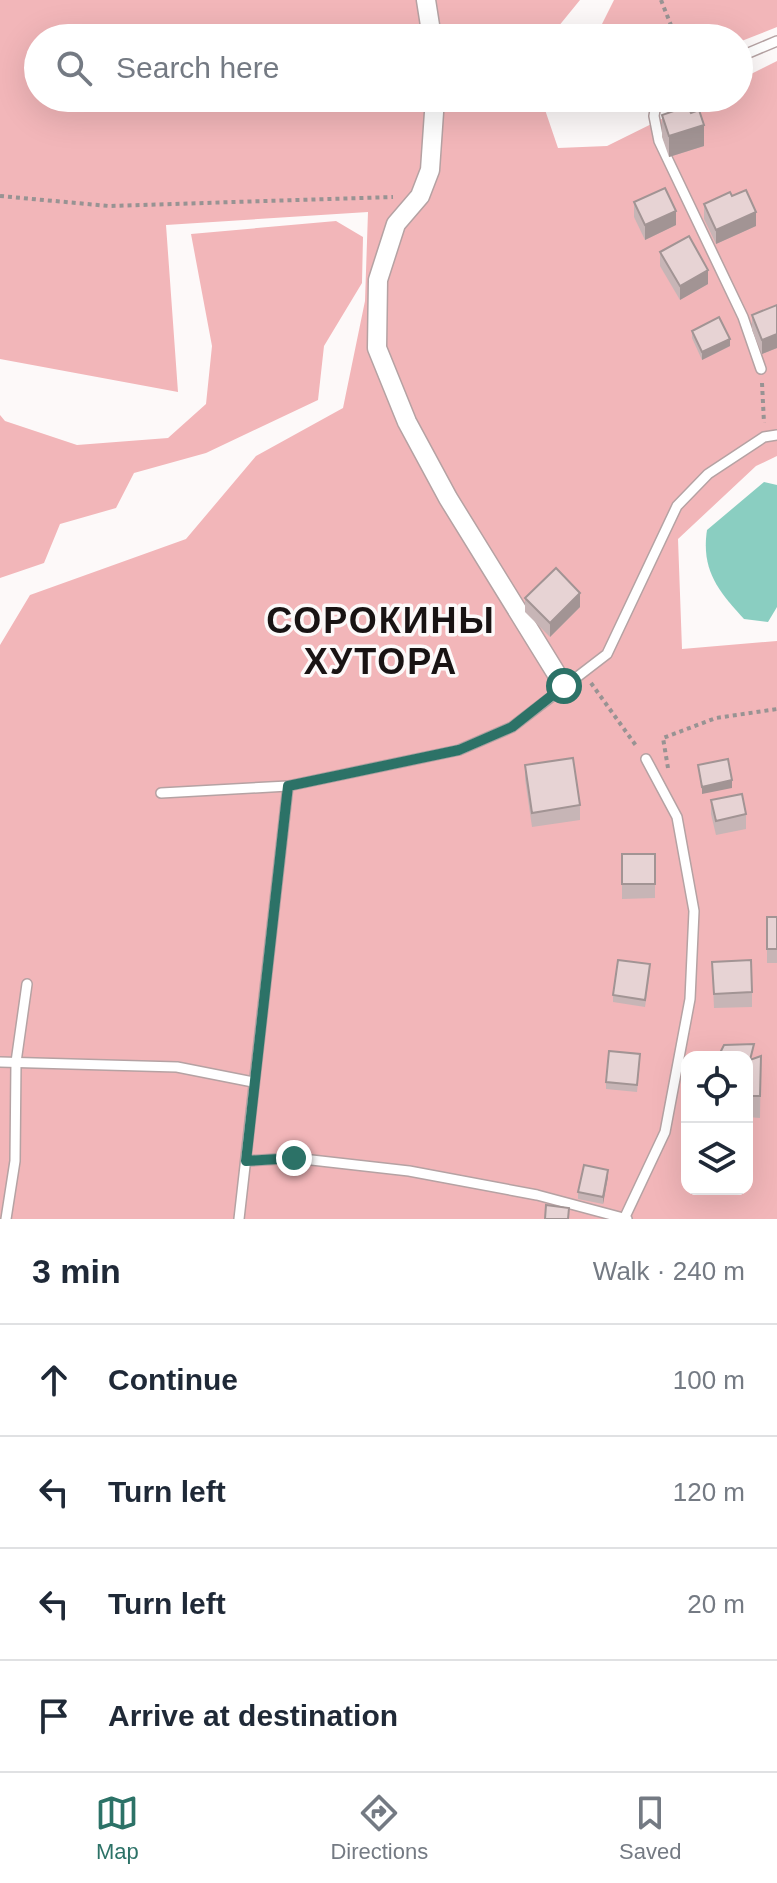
<!DOCTYPE html>
<html lang="en">
<head>
<meta charset="utf-8">
<style>
  :root { --surface:#fff; --page:#f6f6f7; --text:#1f2937; --muted:#747a83; --line:#e0e1e3; --accent:#2c7267 }
  body { margin:0; font-family:Arial,sans-serif; background:var(--page); color:var(--text) }
  .controls { position:absolute; right:24px; bottom:24px; display:grid; overflow:hidden; border-radius:16px; box-shadow:0 8px 32px #0002 }
  .controls button { width:72px; height:72px; display:grid; place-items:center; padding:0; border:0; border-bottom:2px solid var(--line); background:var(--surface); color:var(--text); font:40px sans-serif }
  .stop { position:absolute; width:24px; height:24px; margin:-18px; border:6px solid #2c7267; border-radius:50%; background:#fff }
  .stop.end { background:#2c7267; border-color:#fff; box-shadow:0 2px 8px #0008 }
  .list { margin:0; padding:0; list-style:none }
  h2 { display:flex; justify-content:space-between; align-items:center; height:104px; margin:0; padding:0 32px; font-size:34px }
  h2 small { font-size:26px; font-weight:400; color:var(--muted) }
  .list li { display:grid; grid-template-columns:52px 1fr auto; gap:24px; align-items:center; box-sizing:border-box; height:112px; padding:0 32px; border-top:2px solid var(--line) }
  .list b { display:block; font-size:30px; white-space:nowrap }
  .list em { font-size:26px; font-style:normal; color:var(--muted) }
  .icon { flex:none; width:44px; height:44px; fill:none; stroke:currentColor; stroke-width:2; stroke-linecap:round; stroke-linejoin:round }
  .map { position:relative; flex:none; width:777px; height:1219px; overflow:hidden }
  .search { position:absolute; background:var(--surface); box-shadow:0 8px 32px #0002; left:24px; right:24px; top:24px; height:88px; display:flex; align-items:center; gap:20px; box-sizing:border-box; padding:0 28px; border-radius:44px; color:var(--muted); font-size:30px }
  .sheet { height:552px; background:var(--surface) }
  nav { display:flex; justify-content:space-around; align-items:center; box-sizing:border-box; height:112px; border-top:2px solid var(--line); background:var(--surface); font-size:22px; color:var(--muted) }
  nav a { display:grid; justify-items:center; gap:4px }
  nav .on { color:var(--accent) }
  .map>svg:first-child { display:block }
  .green { fill:#f2b6b9; fill-rule:evenodd }
  .water { fill:#8acec1 }
  .lines { fill:none; stroke-linecap:round; stroke-linejoin:round }
  .lane-casing { stroke:#b5a2a3; stroke-width:12 }
  .street-casing { stroke:#b5a2a3; stroke-width:21 }
  .path { stroke:#989393; stroke-width:4; stroke-dasharray:4 4; stroke-linecap:butt }
  .lane { stroke:#fff; stroke-width:9 }
  .street { stroke:#fff; stroke-width:18 }
  .wall { fill:#c7b5b6 }
  .shaded-wall { fill:#a29494 }
  .building { fill:#e7d3d4; stroke:#a29494; stroke-width:2 }
  .route { stroke:#2c7267; stroke-width:10 }
  .labels { text-anchor:middle; stroke-width:7; stroke-linejoin:round; paint-order:stroke }
  .district-label { font-size:36px; font-weight:bold; letter-spacing:2px; fill:#191313; stroke:#fdf9f9 }
</style>
</head>
<body>
<div class="map">
<svg width="777" height="1219" viewBox="0 0 777 1219">
  <rect width="100%" height="100%" fill="#fdf9f9"/>
  <g class="green">
    <path d="M0,0H580L549,38H38V98H541L558,148L607,146L704,98H739V80L777,61V456L756,466L678,539L682,649L777,641V1219H0V645L30,595L186,539L256,456L343,408L365,301L368,212L166,225L178,392L0,359ZM687,1057H747V1189H687Z"/>
    <polygon points="614,0 777,0 777,27 739,42 739,38 595,38"/>
    <polygon points="336,221 363,237 362,283 324,346 318,400 206,453 134,473 116,508 60,524 44,563 0,578 0,415 5,421 77,445 168,438 206,404 212,346 191,234"/>
  </g>
  <path class="water" d="M764,482L777,485V607L768,622L744,619C718,591 701,570 707,530Z"/>
  <g class="lines">
    <g class="lane-casing">
      <g id="lane">
        <polyline points="739,57 777,41"/>
        <polyline points="657,98 654,116 659,141 743,317 761,369"/>
        <polyline points="161,793 288,786 459,750 512,727 607,654 677,506 708,474 764,437 777,435"/>
        <polyline points="0,1062 177,1067 253,1082"/>
        <polyline points="246,1161 294,1158 409,1171 537,1195 627,1219"/>
        <polyline points="6,1219 15,1161 16,1062 27,984"/>
        <polyline points="239,1219 288,786"/>
        <polyline points="624,1219 665,1132 690,999 694,911 677,817 646,759"/>
      </g>
    </g>
    <g class="street-casing">
      <g id="street">
        <polyline points="426,0 432,38"/>
        <polyline points="435,98 430,170 420,196 396,224 378,280 377,348 407,422 448,498 564,686"/>
      </g>
    </g>
    <g class="path">
      <polyline points="661,0 676,38"/>
      <polyline points="0,196 109,206 393,197"/>
      <polyline points="762,383 764,423"/>
      <polyline points="591,683 637,747"/>
      <polyline points="668,768 663,738 716,718 777,709"/>
    </g>
    <use href="#lane" class="lane"/>
    <use href="#street" class="street"/>
  </g>
  <g class="wall">
    <polygon points="662,115 704,146 669,157 662,137"/>
    <polygon points="732,196 756,226 716,244 704,219 704,204"/>
    <polygon points="634,202 676,225 645,240 634,217"/>
    <polygon points="660,252 708,284 680,300 660,266"/>
    <polygon points="777,305 777,348 762,354 752,330 752,315"/>
    <polygon points="692,331 730,346 702,360 692,338"/>
    <polygon points="525,598 580,607 550,637 525,612"/>
    <polygon points="525,765 580,805 580,820 532,827 525,779"/>
    <polygon points="711,800 746,814 746,829 716,835 711,814"/>
    <polygon points="622,854 655,854 655,898 622,899"/>
    <rect x="767" y="917" width="10" height="46"/>
    <polygon points="712,962 752,992 752,1007 714,1008"/>
    <polygon points="650,972 645,1007 613,1002 613,995"/>
    <polygon points="761,1056 760,1118 747,1117 747,1057 754,1059"/>
    <polygon points="640,1061 637,1092 606,1089 606,1082"/>
    <polygon points="608,1177 603,1204 578,1199 578,1192"/>
  </g>
  <g class="shaded-wall">
    <polygon points="704,125 704,146 669,157 669,136"/>
    <polygon points="676,211 676,225 645,240 645,225"/>
    <polygon points="756,212 756,226 716,244 716,230"/>
    <polygon points="708,270 708,284 680,300 680,286"/>
    <polygon points="777,334 777,348 762,354 762,340"/>
    <polygon points="730,339 730,346 702,360 702,352"/>
    <polygon points="580,593 580,607 550,637 550,623"/>
    <polygon points="732,780 732,788 702,794 702,787"/>
    <polygon points="608,1170 608,1177 603,1204 603,1197"/>
  </g>
  <g class="building">
    <polygon points="688,106 691,113 699,110 704,125 669,136 662,115"/>
    <polygon points="665,188 676,211 645,225 634,202"/>
    <polygon points="746,190 756,212 716,230 704,204 730,192 732,196"/>
    <polygon points="689,236 708,270 680,286 660,252"/>
    <polygon points="777,305 777,334 762,340 752,315"/>
    <polygon points="719,317 730,339 702,352 692,331"/>
    <polygon points="556,568 580,593 550,623 525,598"/>
    <polygon points="573,758 580,805 532,813 525,765"/>
    <polygon points="728,759 732,780 702,787 698,765"/>
    <polygon points="742,794 746,814 716,821 711,800"/>
    <rect x="622" y="854" width="33" height="30"/>
    <rect x="767" y="917" width="10" height="32"/>
    <polygon points="618,960 650,964 645,1000 613,995"/>
    <polygon points="751,960 752,992 714,994 712,962"/>
    <polygon points="754,1044 750,1060 761,1056 760,1096 747,1096 747,1057 718,1057 724,1045"/>
    <polygon points="609,1051 640,1054 637,1085 606,1082"/>
    <polygon points="584,1165 608,1170 603,1197 578,1192"/>
    <polygon points="546,1205 569,1208 568,1219 545,1219"/>
  </g>
  <g class="lines">
    <polyline class="route" points="294,1158 246,1161 288,786 459,750 512,727 564,686"/>
  </g>
  <g class="labels">
    <g class="district-label">
      <text x="381" y="633">СОРОКИНЫ<tspan x="381" dy="41">ХУТОРА</tspan></text>
    </g>
  </g>
</svg>
<div class="controls">
<button><svg class="icon" aria-label="locate" viewBox="0 0 24 24"><circle cx="12" cy="12" r="6"/><path d="M12 2v4M12 18v4M2 12h4M18 12h4"/></svg></button>
<button><svg class="icon" aria-label="layers" viewBox="0 0 24 24"><path d="M12 4l9 5-9 5-9-5zM3 14l9 5 9-5"/></svg></button>
</div>
<div class="stop" style="left:564px;top:686px"></div>
<div class="stop end" style="left:294px;top:1158px"></div>
<div class="search"><svg class="icon" aria-label="search" viewBox="0 0 24 24"><circle cx="10" cy="10" r="6"/><path d="M15 15l6 6"/></svg>Search here</div>
</div>
<section class="sheet">
<h2>3 min<small>Walk · 240 m</small></h2>
<ul class="list">
<li><svg class="icon" aria-label="ahead" viewBox="0 0 24 24"><path d="M12 20V5M6 11l6-6 6 6"/></svg><div><b>Continue</b></div><em>100 m</em></li>
<li><svg class="icon" aria-label="left" viewBox="0 0 24 24"><path d="M17 20v-9H6M10 6l-5 5 5 5"/></svg><div><b>Turn left</b></div><em>120 m</em></li>
<li><svg class="icon" aria-label="left" viewBox="0 0 24 24"><path d="M17 20v-9H6M10 6l-5 5 5 5"/></svg><div><b>Turn left</b></div><em>20 m</em></li>
<li><svg class="icon" aria-label="arrive" viewBox="0 0 24 24"><path d="M6 21V4h12l-3 4 3 4H6"/></svg><div><b>Arrive at destination</b></div></li>
</ul>
</section>
<nav>
<a class="on"><svg class="icon" aria-label="map" viewBox="0 0 24 24"><path d="M3 6l6-2 6 2 6-2v14l-6 2-6-2-6 2zM9 4v14M15 6v14"/></svg>Map</a>
<a><svg class="icon" aria-label="directions" viewBox="0 0 24 24"><path d="M12 3l9 9-9 9-9-9zM9 14v-3h6M13 9l2 2-2 2"/></svg>Directions</a>
<a><svg class="icon" aria-label="saved" viewBox="0 0 24 24"><path d="M7 4h10v16l-5-4-5 4z"/></svg>Saved</a>
</nav>
</body>
</html>
